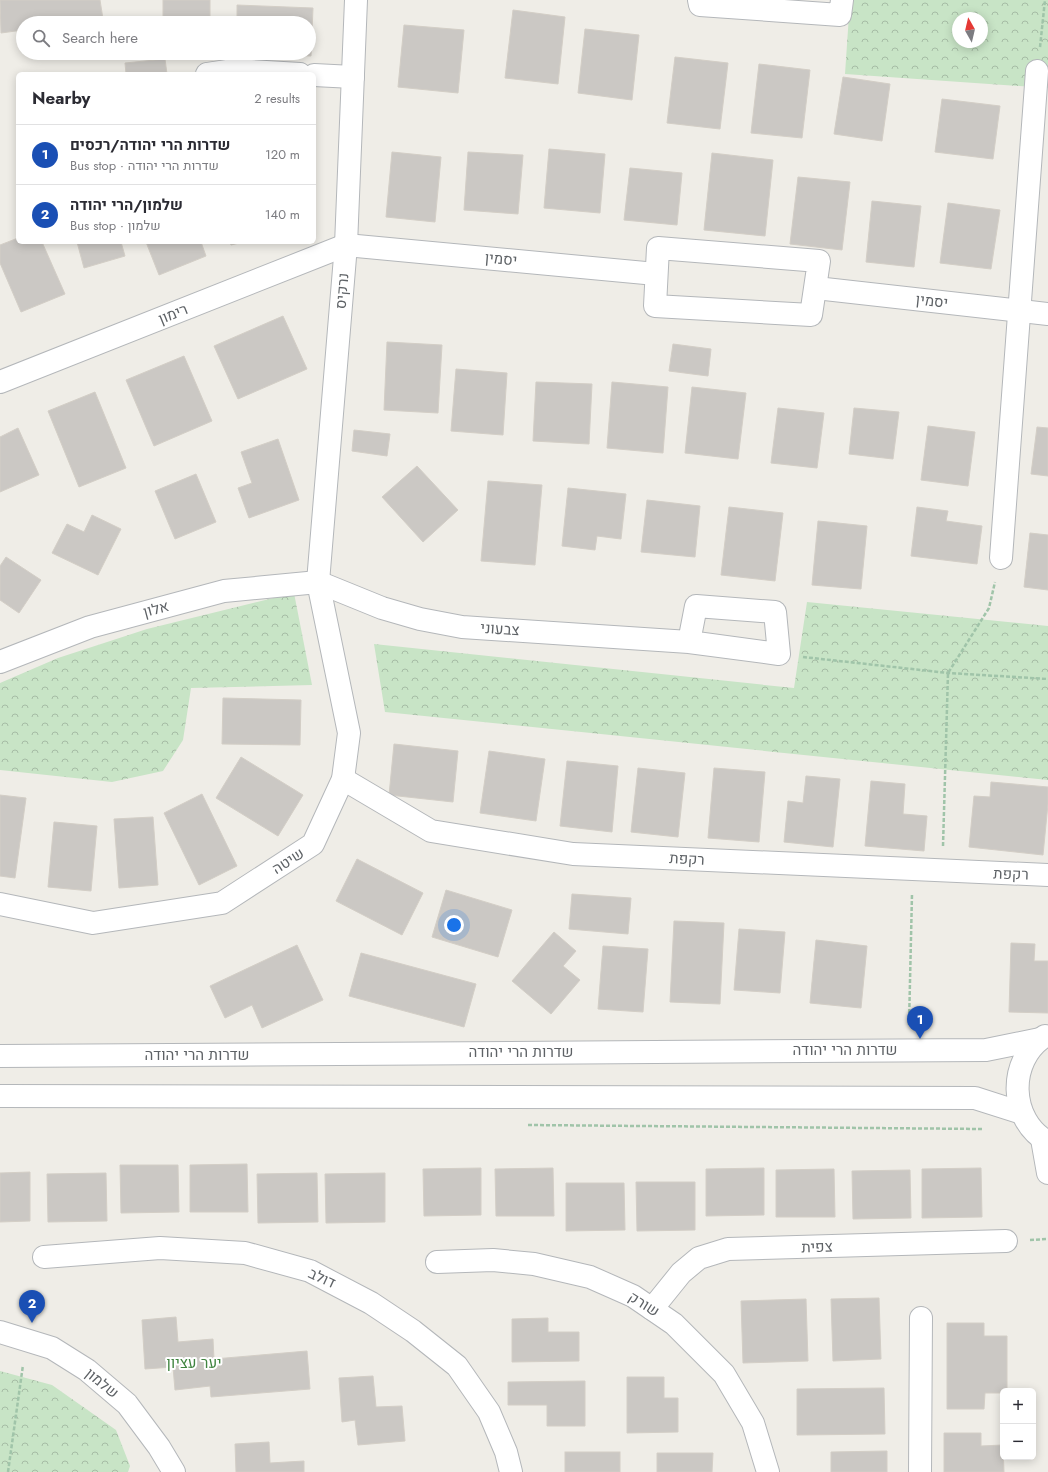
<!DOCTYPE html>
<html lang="en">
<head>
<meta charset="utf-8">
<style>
  :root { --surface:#fff; --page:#f7f7f7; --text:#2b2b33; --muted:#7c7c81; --line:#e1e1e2; --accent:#d84944 }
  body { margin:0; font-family:Jost,Heebo,sans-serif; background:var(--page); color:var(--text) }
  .controls { position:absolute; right:12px; bottom:12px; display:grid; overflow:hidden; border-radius:6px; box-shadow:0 2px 10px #0003 }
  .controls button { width:36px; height:36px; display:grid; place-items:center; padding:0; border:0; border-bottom:1px solid var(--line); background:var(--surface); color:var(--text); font:20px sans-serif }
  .compass { position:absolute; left:952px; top:12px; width:36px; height:36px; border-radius:50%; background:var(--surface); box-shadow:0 2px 10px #0003; rotate:352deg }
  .you { position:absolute; left:454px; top:925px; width:14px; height:14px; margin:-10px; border:3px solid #fff; border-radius:50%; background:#1a73e8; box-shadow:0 0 0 6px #1a73e833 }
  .badge { display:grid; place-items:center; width:26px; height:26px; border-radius:50%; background:var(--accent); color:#fff; font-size:13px; font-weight:700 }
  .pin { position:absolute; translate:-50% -33px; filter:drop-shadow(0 1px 2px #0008) }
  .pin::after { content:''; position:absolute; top:21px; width:14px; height:12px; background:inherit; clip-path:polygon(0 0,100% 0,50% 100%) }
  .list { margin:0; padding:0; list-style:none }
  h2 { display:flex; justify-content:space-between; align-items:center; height:52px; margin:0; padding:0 16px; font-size:17px }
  h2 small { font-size:13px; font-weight:400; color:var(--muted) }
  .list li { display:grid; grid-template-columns:26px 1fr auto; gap:12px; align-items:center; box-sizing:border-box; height:60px; padding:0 16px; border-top:1px solid var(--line) }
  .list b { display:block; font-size:15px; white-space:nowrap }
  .list p { margin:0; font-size:13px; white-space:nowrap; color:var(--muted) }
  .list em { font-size:13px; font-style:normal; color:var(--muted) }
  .icon { flex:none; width:22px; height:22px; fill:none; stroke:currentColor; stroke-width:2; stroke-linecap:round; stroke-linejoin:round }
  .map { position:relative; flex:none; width:1048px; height:1472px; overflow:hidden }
  .search { position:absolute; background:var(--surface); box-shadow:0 2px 10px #0003; left:16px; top:16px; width:300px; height:44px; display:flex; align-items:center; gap:10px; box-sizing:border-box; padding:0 14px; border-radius:22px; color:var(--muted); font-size:15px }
  .panel { position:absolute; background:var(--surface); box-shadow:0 2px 10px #0003; left:16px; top:72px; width:300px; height:172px; border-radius:6px }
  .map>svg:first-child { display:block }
  .forest { fill:url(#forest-crowns); fill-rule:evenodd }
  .building { fill:#cbc8c4; stroke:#d3cec6 }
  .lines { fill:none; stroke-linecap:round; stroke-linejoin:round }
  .minor-casing { stroke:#b4b7ba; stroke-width:24 }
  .path { stroke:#a0c4a9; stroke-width:2.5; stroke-dasharray:4 2; stroke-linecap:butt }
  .minor { stroke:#fff; stroke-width:22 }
  .labels { text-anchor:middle; stroke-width:4; stroke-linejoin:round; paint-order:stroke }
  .street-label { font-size:15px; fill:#5e6266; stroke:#fff }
  .park-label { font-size:15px; fill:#3f843f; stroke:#fff }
</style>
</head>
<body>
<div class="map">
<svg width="1048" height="1472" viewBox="0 0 1048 1472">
  <defs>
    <pattern id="forest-crowns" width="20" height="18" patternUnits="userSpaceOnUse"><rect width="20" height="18" fill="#c8e4c6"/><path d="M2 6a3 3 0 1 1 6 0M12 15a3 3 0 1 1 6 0" fill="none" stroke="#a6bca5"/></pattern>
  </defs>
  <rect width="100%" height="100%" fill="#efede7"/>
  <g class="forest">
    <path d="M850,0H1048V88L845,74ZM958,18H982V42H958Z"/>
    <polygon points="294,593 312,685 191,688 183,740 163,771 112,782 0,770 0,683 58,658 147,629"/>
    <polygon points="807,602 1048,626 1048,780 385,712 374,644 794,688"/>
    <polygon points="0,1371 52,1385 116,1430 130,1466 128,1472 0,1472"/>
  </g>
  <g class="building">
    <polygon points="0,0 100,0 103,19 72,23 23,23 23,30 1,33"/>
    <rect x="163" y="0" width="47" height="23"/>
    <polygon points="237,5 313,8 311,56 236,54 309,53 309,23 237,23"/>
    <polygon points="513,10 565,17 558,84 505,78"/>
    <polygon points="404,25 464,30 458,93 398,87"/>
    <polygon points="585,29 639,35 632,100 578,93"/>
    <polygon points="163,53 209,53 209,55 163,54"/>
    <polygon points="675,57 728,63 720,129 667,123"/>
    <polygon points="165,59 167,74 126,74 125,63"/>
    <polygon points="759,64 810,70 802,138 751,133"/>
    <polygon points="843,77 890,84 882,141 834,134"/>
    <polygon points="942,99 1000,106 993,159 935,152"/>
    <polygon points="549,149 605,154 600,213 544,208"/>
    <polygon points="392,152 441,157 435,222 386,217"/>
    <polygon points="468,152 523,155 518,214 464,210"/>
    <polygon points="712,153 773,160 765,236 704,230"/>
    <polygon points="630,168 682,173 677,225 624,220"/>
    <polygon points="798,177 850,182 842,250 790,244"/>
    <polygon points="872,201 921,206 914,267 866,262"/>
    <polygon points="948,203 1000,210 991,269 940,263"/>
    <polygon points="18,238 18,242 42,242 65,294 21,312 0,263 0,245"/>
    <polygon points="77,242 121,242 125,256 84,268"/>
    <polygon points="146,242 201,242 206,256 159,275"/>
    <polygon points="230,242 243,242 231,245"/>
    <polygon points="283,316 307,369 238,399 214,346"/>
    <polygon points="387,342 442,345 438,413 384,410"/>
    <polygon points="673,344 711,349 708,376 669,371"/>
    <polygon points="184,356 212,421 154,446 126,380"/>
    <polygon points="456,369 507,373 503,435 451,431"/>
    <polygon points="536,382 592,384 589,444 533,441"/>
    <polygon points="612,382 668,387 663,453 607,448"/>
    <polygon points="692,387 746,393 738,459 685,453"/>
    <polygon points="95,392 126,468 79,487 48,411"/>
    <polygon points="778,408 824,413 817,468 771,463"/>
    <polygon points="854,408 899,412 893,459 849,454"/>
    <polygon points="928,426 975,432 968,486 921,480"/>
    <polygon points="1037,427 1048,428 1048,476 1031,474"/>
    <polygon points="18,428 39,475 0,492 0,437"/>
    <polygon points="354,430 390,434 387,456 352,451"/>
    <polygon points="278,439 299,500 249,518 238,488 252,483 241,452"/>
    <polygon points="417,466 458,510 423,542 382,497"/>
    <polygon points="196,474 216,522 175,539 155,491"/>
    <polygon points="488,481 542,485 535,565 481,561"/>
    <polygon points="568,488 626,494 621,539 597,536 595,550 562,546"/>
    <polygon points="647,500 700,506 695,557 641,552"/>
    <polygon points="729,507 783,513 775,581 721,575"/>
    <polygon points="917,507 948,511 946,521 982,526 977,564 911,556"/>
    <polygon points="92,515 121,529 98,575 52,553 67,524 84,532"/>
    <polygon points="818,521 867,526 861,589 812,585"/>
    <polygon points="1030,533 1048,535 1048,590 1024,587"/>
    <polygon points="6,557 41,580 19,613 0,600 0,566"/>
    <polygon points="223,698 301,700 300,745 222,744"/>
    <polygon points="394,744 458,751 453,802 389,795"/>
    <polygon points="489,751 545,759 536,821 480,813"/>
    <polygon points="241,757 303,795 278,836 216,798"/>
    <polygon points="567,761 618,766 612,832 560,826"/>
    <polygon points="638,768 685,773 678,837 631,832"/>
    <polygon points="714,768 765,772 759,842 708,838"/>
    <polygon points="806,776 840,779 833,847 784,842 788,801 803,803"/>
    <polygon points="871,781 905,784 903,814 927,816 924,851 865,846"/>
    <polygon points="991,782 1048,787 1048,804 1043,855 969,847 974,796 990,797"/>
    <polygon points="202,794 237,866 199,885 164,813"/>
    <polygon points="0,795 26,798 15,878 0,876"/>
    <polygon points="153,817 158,885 119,888 114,819"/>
    <polygon points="54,822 97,826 91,891 48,887"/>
    <polygon points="357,859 423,893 402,935 336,901"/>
    <polygon points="446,890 512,910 498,957 432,937"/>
    <polygon points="572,894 631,898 628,934 569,929"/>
    <polygon points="674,921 724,923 720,1004 670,1002"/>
    <polygon points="739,929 785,932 780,993 734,990"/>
    <polygon points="554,932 576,951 563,966 580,980 551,1014 512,981"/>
    <polygon points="816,940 867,946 861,1008 810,1003"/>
    <polygon points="1011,943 1035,944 1034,961 1048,961 1048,1013 1009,1012"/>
    <polygon points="297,945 323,1000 262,1028 252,1005 225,1018 210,986"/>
    <polygon points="603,946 648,949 643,1012 598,1009"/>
    <polygon points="361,953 476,984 464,1027 349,996"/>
    <polygon points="247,1164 248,1212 190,1212 190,1165"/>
    <polygon points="120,1165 178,1165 179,1212 121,1213"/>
    <polygon points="481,1168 481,1215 424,1216 423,1169"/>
    <polygon points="553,1168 554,1216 496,1216 495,1169"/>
    <polygon points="764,1168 764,1215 706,1216 706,1169"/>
    <polygon points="981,1168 982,1217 922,1218 922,1169"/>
    <polygon points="834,1169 835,1217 776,1217 776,1170"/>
    <polygon points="910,1170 911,1218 853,1219 852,1171"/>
    <polygon points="30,1172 30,1221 0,1222 0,1173"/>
    <polygon points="106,1173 107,1221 48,1222 47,1174"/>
    <polygon points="317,1173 318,1222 258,1223 257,1174"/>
    <polygon points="385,1173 385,1222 326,1223 325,1174"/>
    <polygon points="636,1182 695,1182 695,1230 637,1231"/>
    <polygon points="566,1183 624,1183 625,1230 566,1231"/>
    <polygon points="879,1298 881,1359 833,1361 831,1299"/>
    <polygon points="806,1299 808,1361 743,1363 741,1301"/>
    <polygon points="176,1317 178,1342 213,1339 214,1359 307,1351 310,1389 211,1397 210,1386 175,1390 173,1367 145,1369 142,1320"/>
    <polygon points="548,1318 548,1332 579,1332 579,1361 512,1362 512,1319"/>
    <polygon points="947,1323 984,1323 984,1336 1007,1336 1007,1391 1003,1391 1003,1393 985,1393 984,1409 947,1409"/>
    <polygon points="373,1376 376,1407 402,1406 405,1441 358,1445 355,1420 342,1422 339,1378"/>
    <polygon points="627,1377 664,1377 664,1398 678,1398 678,1432 627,1433"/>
    <polygon points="585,1381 585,1426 547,1426 547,1405 508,1405 508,1382"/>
    <polygon points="884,1388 885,1434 797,1435 797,1389"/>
    <polygon points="944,1433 981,1433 981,1446 1003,1445 1004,1472 944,1472"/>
    <polygon points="269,1442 270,1463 304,1461 304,1472 236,1472 235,1444"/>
    <polygon points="887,1451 887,1472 831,1472 831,1452"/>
    <rect x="565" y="1452" width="55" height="20"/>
    <polygon points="657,1453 713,1453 712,1472 657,1472"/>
  </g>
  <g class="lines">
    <g class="minor-casing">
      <g id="minor">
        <polyline points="699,0 700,5 840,15 842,0"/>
        <polyline points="207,74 234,70 300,74"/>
        <polyline points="314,75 353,77"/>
        <polygon points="658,248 819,261 811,315 655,306"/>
        <polyline points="816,288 1048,314"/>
        <polyline points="0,382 346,245 656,274"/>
        <polyline points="1001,558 1037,71"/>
        <polyline points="0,662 90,627 224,591 318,582 382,608 420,619 462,627 689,642 779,654 775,612 696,606 689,642"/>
        <polyline points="343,779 431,831 573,854 1048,875"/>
        <polyline points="0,904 93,923 222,903 313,844 343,779 349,733 318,582 346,245 356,0"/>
        <path d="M1045,1036C1007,1060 1009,1121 1048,1142"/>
        <polyline points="0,1056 986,1050 1040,1039"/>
        <polyline points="0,1096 975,1098 1022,1113"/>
        <polyline points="1042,1139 1048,1173"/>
        <polyline points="44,1257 160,1248 245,1253 310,1271 371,1303 413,1331 457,1366 489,1412 506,1452 511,1472"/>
        <polyline points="437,1262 493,1260 534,1264 590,1277 633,1296 674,1324 724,1374 753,1423 768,1472"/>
        <polyline points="652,1309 681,1273 699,1258 728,1249 1006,1241"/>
        <polyline points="0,1332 52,1348 87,1370 127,1404 159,1447 174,1472"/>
        <polyline points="920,1472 921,1318"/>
      </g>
    </g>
    <g class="path">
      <polyline points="1040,47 1045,0"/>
      <polyline points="803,657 948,673 1048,679"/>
      <polyline points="943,846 948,673 989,608 995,582"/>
      <polyline points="909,1025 912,894"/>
      <polyline points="528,1125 983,1129"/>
      <polyline points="1030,1240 1048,1239"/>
      <polyline points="8,1472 23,1365"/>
    </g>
    <use href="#minor" class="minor"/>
  </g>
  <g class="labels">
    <g class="street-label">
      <text transform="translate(501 259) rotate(5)" y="5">יסמין</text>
      <text transform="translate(342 291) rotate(-85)" y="5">נרקיס</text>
      <text transform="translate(932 301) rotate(6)" y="5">יסמין</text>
      <text transform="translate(173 314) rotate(-22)" y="5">רימון</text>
      <text transform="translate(156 609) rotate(-15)" y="5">אלון</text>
      <text transform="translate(500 629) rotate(4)" y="5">צבעוני</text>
      <text transform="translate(687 859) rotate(3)" y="5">רקפת</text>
      <text transform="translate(288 861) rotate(-33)" y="5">שיטה</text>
      <text transform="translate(1011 874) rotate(2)" y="5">רקפת</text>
      <text x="845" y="1055">שדרות הרי יהודה</text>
      <text x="521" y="1057">שדרות הרי יהודה</text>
      <text x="197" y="1060">שדרות הרי יהודה</text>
      <text transform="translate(817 1247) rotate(-2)" y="5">צפית</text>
      <text transform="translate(322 1278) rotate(25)" y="5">דולב</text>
      <text transform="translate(644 1304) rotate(32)" y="5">שורק</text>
      <text transform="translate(102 1383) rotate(39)" y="5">שלמון</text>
    </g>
    <g class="park-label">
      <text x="194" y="1368">יער עציון</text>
    </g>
  </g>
</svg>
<div class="controls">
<button>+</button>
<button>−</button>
</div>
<svg class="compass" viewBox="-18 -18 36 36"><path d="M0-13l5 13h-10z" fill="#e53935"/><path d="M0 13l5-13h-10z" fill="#7c7c81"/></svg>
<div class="you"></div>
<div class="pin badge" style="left:920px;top:1039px;background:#1a4fb4">1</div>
<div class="pin badge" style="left:32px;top:1323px;background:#1a4fb4">2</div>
<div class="search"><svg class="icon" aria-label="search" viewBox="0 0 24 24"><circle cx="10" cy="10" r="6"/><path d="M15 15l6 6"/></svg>Search here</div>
<section class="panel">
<h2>Nearby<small>2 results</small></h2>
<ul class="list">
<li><span class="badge" style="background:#1a4fb4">1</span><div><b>שדרות הרי יהודה/רכסים</b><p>Bus stop · שדרות הרי יהודה</p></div><em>120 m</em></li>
<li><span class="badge" style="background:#1a4fb4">2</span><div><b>שלמון/הרי יהודה</b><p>Bus stop · שלמון</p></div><em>140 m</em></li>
</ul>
</section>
</div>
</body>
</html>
